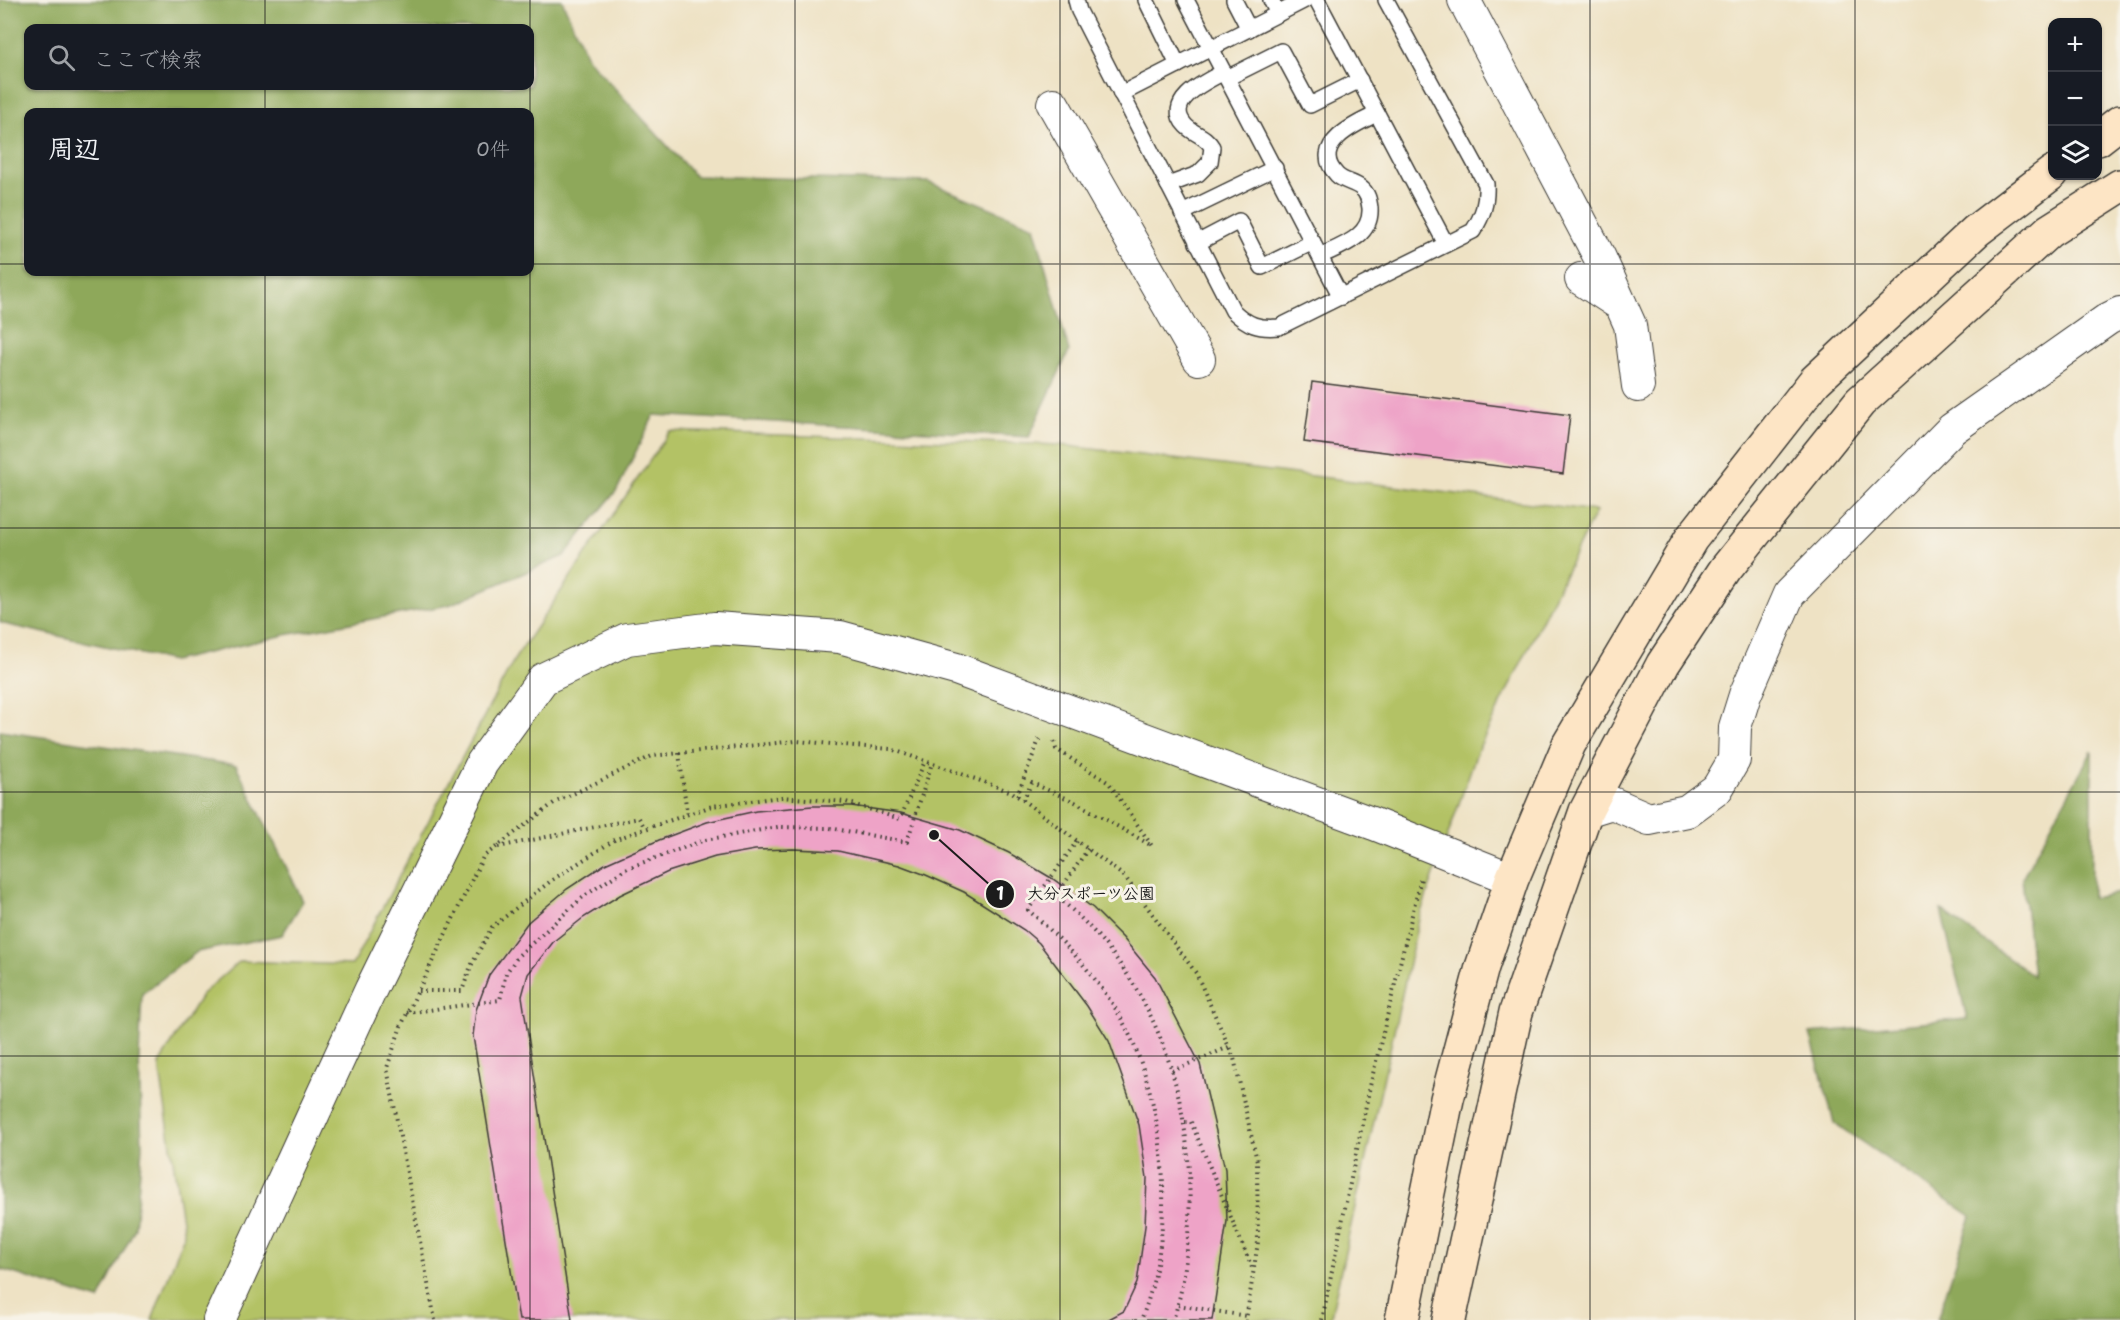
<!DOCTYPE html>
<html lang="ja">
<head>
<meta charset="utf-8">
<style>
  :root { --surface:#171b24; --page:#242831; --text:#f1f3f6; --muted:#9ea1a6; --line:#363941 }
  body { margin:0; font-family:"Shantell Sans","Klee One",sans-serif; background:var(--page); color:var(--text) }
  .controls { position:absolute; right:18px; top:18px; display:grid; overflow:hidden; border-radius:12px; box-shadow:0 2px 4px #0004 }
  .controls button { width:54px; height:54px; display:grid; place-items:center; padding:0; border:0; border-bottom:2px solid var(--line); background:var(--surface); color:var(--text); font:30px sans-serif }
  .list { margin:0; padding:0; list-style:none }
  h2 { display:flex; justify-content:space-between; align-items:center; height:78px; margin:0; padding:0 24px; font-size:26px }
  h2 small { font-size:20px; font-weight:400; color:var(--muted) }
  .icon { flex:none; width:33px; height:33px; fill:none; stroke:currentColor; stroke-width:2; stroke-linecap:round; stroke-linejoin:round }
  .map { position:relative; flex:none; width:2120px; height:1320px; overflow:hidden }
  .search { position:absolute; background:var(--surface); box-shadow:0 2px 4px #0004; left:24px; top:24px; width:510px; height:66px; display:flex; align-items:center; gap:15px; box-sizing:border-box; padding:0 21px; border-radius:12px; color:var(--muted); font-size:22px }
  .panel { position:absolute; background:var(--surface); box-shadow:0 2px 4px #0004; left:24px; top:108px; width:510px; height:168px; border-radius:12px }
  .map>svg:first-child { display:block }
  .green { fill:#b3c265; stroke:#686f40; stroke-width:1.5 }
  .forest { fill:#8ea85a; stroke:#55623b; stroke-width:1.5; fill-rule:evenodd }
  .building { fill:#eea3c7 }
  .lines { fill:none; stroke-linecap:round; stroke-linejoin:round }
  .lane-casing { stroke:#3c3a35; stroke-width:18 }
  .street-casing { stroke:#3c3a35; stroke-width:34 }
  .secondary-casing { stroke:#3c3a35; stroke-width:36 }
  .path { stroke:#3c3a35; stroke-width:4; stroke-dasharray:1.5 4.5; stroke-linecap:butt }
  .lane { stroke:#fff; stroke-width:15 }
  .street { stroke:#fff; stroke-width:32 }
  .secondary { stroke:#fde5c5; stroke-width:33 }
  .grid { fill:none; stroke:#1c1c1c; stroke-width:1.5; stroke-opacity:0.55 }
  .leader { fill:none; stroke:#1c1c1c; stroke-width:2 }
  .callout-dot { fill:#1c1c1c; stroke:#f7f3e8; stroke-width:2 }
  .mark-label { font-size:18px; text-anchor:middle; font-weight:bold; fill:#fff }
  .callout-label { font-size:16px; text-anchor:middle; font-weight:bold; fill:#1c1c1c; stroke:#f7f3e8; stroke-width:6; stroke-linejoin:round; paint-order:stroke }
</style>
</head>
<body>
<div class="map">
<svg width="2120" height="1320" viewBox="0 0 2120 1320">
  <rect width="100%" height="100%" fill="#f7f3e8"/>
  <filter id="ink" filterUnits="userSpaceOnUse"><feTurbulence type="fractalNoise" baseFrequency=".0167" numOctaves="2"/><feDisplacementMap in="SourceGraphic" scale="12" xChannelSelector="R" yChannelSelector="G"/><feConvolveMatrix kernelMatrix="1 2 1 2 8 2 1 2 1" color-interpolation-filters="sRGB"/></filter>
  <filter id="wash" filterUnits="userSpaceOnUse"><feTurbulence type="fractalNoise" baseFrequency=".008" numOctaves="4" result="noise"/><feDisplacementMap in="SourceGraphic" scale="24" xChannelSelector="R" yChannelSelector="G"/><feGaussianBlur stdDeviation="1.35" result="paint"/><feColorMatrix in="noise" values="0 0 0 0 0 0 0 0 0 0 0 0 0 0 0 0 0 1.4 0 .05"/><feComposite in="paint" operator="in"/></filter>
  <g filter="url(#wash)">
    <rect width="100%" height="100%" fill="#eee2c4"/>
    <polygon class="green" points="670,431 1060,445 1596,511 1477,752 1419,918 1330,1320 152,1320 184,1235 159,1064 202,994 240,961 352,965 514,660"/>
    <g class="forest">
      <path d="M0,0H562L588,59L695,176L928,182L1034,226L1069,351L1029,437L654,415L617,490L564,556L449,605L285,635L173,661L8,625L0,622ZM28,28H530V86H28ZM28,112H530V272H28Z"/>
      <polygon points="0,731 236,765 303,901 282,935 197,952 142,994 139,1058 142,1147 135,1228 99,1300 0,1269"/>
      <polygon points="2092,751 2092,898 2120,893 2120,1320 1937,1320 1971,1216 1834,1123 1810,1033 1967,1019 1941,910 2033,976 2022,878"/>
    </g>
    <g id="blocks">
      <g class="building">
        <polygon points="1312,382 1570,415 1563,474 1304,442"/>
        <polygon points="812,806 851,806 901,813 960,830 1009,853 1053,879 1093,908 1123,938 1155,977 1200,1064 1225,1169 1227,1221 1212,1320 1107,1320 1124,1311 1137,1283 1145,1226 1147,1178 1139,1125 1109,1041 1087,1006 1039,943 1024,930 964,892 926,875 899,865 838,851 793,849 755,850 715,857 668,872 620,895 583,918 554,941 528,974 522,996 572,1320 519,1320 473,1036 476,1010 489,975 528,922 567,889 605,864 659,840 707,822 756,811"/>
      </g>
    </g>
  </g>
  <g filter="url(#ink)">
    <use href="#blocks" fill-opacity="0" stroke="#3c3a35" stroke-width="1.5"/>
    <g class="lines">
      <g class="lane-casing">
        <g id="lane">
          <path d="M1076,0L1079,11L1233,311C1248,325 1258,329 1279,327L1473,231C1483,215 1487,203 1486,184L1386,0"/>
          <polyline points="1146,0 1178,65"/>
          <polyline points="1186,0 1341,297"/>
          <polyline points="1234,0 1249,29"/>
          <polyline points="1271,0 1278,14"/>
          <polyline points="1317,0 1446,244"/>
          <polyline points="1227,78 1281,51 1310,105 1360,80"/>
          <polyline points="1121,94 1305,0"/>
          <path d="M1168,185L1198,174L1210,162L1212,147C1205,135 1195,135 1186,126C1162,101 1207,81 1224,72"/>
          <polyline points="1182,213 1275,168"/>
          <polyline points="1197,243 1239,221 1262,267 1313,242"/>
          <path d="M1320,256C1341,246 1372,237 1370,208C1369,201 1368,193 1361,188C1354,182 1344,182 1337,175C1308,145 1357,123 1377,114"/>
        </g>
      </g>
      <g class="street-casing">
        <g id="street">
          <polyline points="1464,0 1600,258 1630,325 1638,386"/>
          <polyline points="1053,104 1199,359"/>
          <polyline points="1581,279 1621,305"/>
          <polyline points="1586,811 1612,803 1649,819 1687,811 1717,789 1734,760 1735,727 1745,695 1789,594 1952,429 2108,319 2120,313"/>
          <polyline points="219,1320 371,989 482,763 543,679 627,639 715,628 840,637 956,669 1374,824 1512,879"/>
        </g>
      </g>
      <g class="secondary-casing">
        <g id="secondary">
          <polyline points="2098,139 2120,122"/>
          <polyline points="1402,1320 1447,1099 1482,967 1512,879 1569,744 1691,539 1815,381 1976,231 2052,173"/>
          <polyline points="1449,1320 1516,1012 1586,811 1663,664 1725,570 1860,402 2049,231 2120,186"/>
        </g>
      </g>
      <g class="path">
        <polyline points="679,753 687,813"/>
        <polyline points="1017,796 1041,735"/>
        <polyline points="1023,800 1032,783 1075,802 1152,846 1109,783 1056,749 1054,741"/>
        <path d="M1077,841L1028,910C1063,940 1099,978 1122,1020C1168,1105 1177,1231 1141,1320"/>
        <polyline points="498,847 639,818 645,828"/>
        <path d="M1088,849L1056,896C1155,976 1195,1097 1189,1221C1187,1255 1184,1288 1173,1320"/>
        <polyline points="418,991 462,991 471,966 492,927 552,880 616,839 712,806 781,797 846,802 900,819 925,761"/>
        <polyline points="407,1013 500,1000 506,973 519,955 583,897 625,869 705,840 778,827 830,828 907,842 932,763"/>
        <polyline points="1172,1071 1229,1047"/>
        <polyline points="1185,1122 1191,1122 1253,1270"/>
        <polyline points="1178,1305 1246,1316"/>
        <polyline points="435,1320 387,1068 401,1026 483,857 554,803 652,756 796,741 891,749 1012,792 1125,877 1196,973 1234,1058 1257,1161 1258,1242 1246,1320"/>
        <polyline points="1322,1320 1370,1086 1421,878"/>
      </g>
      <use href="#lane" class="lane"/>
      <use href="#street" class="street"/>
      <use href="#secondary" class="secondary"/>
    </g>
  </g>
  <path class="grid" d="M265,0V28M530,0V1320M795,0V1320M1060,0V1320M1325,0V1320M1590,0V1320M1855,0V1320M265,86V112M0,264H28M530,264H2120M265,272V1320M0,528H2120M0,792H2120M0,1056H2120"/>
  <path class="leader" d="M934 835L1000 894"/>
  <g class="callout-dot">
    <circle cx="934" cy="835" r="6"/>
    <circle cx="1000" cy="894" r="15"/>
  </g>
  <g class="mark-label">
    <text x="1000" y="900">1</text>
  </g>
  <g class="callout-label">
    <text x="1091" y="899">大分スポーツ公園</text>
  </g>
</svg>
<div class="controls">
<button>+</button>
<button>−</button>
<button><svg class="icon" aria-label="layers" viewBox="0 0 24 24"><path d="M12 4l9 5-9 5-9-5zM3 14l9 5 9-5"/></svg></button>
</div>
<div class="search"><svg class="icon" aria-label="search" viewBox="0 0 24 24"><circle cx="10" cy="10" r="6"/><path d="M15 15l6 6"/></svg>ここで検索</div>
<section class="panel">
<h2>周辺<small>0件</small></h2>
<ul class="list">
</ul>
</section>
</div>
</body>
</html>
